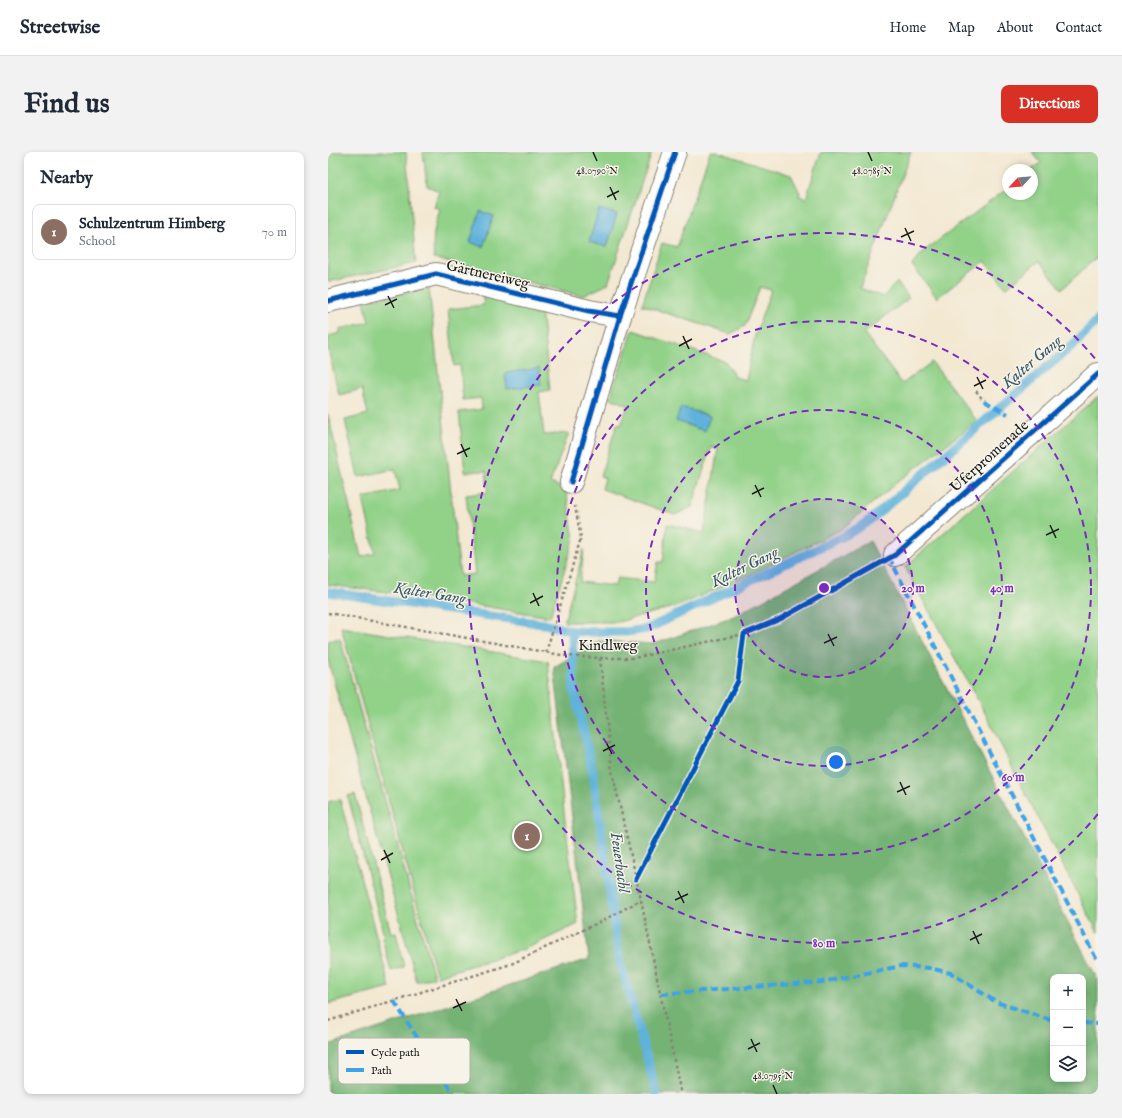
<!DOCTYPE html>
<html lang="en">
<head>
<meta charset="utf-8">
<style>
  :root { --surface:#fff; --page:#f2f2f3; --text:#1f2937; --muted:#747a83; --line:#e0e1e3; --accent:#d93025 }
  body { margin:0; font-family:"IM FELL English",serif; background:var(--page); color:var(--text) }
  .controls { position:absolute; right:12px; bottom:12px; display:grid; overflow:hidden; border-radius:8px; box-shadow:0 2px 6px #0003 }
  .controls button { width:36px; height:36px; display:grid; place-items:center; padding:0; border:0; border-bottom:1px solid var(--line); background:var(--surface); color:var(--text); font:20px sans-serif }
  .compass { position:absolute; left:674px; top:12px; width:36px; height:36px; border-radius:50%; background:var(--surface); box-shadow:0 2px 6px #0003; rotate:244deg }
  .you { position:absolute; left:508px; top:610px; width:14px; height:14px; margin:-10px; border:3px solid #fff; border-radius:50%; background:#1a73e8; box-shadow:0 0 0 6px #1a73e833 }
  .badge { display:grid; place-items:center; width:26px; height:26px; border-radius:50%; background:var(--accent); color:#fff; font-size:13px; font-weight:700 }
  .pin { position:absolute; translate:-50% -50%; border:2px solid #fff; box-shadow:0 1px 4px #0006 }
  .list { margin:0; padding:0; list-style:none }
  h2 { display:flex; justify-content:space-between; align-items:center; height:52px; margin:0; padding:0 16px; font-size:17px }
  h2 small { font-size:13px; font-weight:400; color:var(--muted) }
  .list li { display:grid; grid-template-columns:26px 1fr auto; gap:12px; align-items:center; box-sizing:border-box; height:56px; margin:0 8px 8px; padding:0 8px; border:1px solid var(--line); border-radius:8px }
  .list b { display:block; font-size:15px; white-space:nowrap }
  .list p { margin:0; font-size:13px; white-space:nowrap; color:var(--muted) }
  .list em { font-size:13px; font-style:normal; color:var(--muted) }
  .icon { flex:none; width:22px; height:22px; fill:none; stroke:currentColor; stroke-width:2; stroke-linecap:round; stroke-linejoin:round }
  .map { position:relative; flex:none; width:770px; height:942px; overflow:hidden; border-radius:8px }
  header { display:flex; align-items:center; gap:24px; box-sizing:border-box; height:56px; padding:0 20px; background:var(--surface); border-bottom:1px solid var(--line) }
  header strong { font-size:19px }
  nav { display:flex; gap:22px; margin-inline-start:auto; font-size:14px }
  .intro { display:flex; align-items:center; justify-content:space-between; box-sizing:border-box; height:96px; padding:0 24px }
  h1 { margin:0; font-size:28px }
  .button { padding:10px 18px; border-radius:8px; background:var(--accent); color:#fff; font-size:14px; font-weight:700 }
  main { display:flex; gap:24px; padding:0 24px }
  aside { flex:1; background:var(--surface); border-radius:8px; box-shadow:0 2px 6px #0003 }
  .map>svg:first-child { display:block }
  .green { fill:#91d188; stroke:#567652 }
  .forest { fill:#74b374; stroke:#486848; fill-rule:evenodd }
  .water { fill:#5fb2db; stroke:#3e677c }
  .lines { fill:none; stroke-linecap:round; stroke-linejoin:round }
  .stream { stroke:#5fb2db; stroke-width:9 }
  .minor-casing { stroke:#888277; stroke-width:24 }
  .path { stroke:#888277; stroke-width:2.5; stroke-dasharray:3 3; stroke-linecap:butt }
  .minor { stroke:#fff; stroke-width:22 }
  .quiet { stroke:#3da2ea; stroke-width:4; stroke-dasharray:8 4; stroke-linecap:butt }
  .cycleway-casing { stroke:#f7f3e8; stroke-width:8 }
  .cycleway { stroke:#0057b8; stroke-width:5 }
  .ticks { fill:none; stroke:#1c1c1c; stroke-width:1.5 }
  .ring { fill:none; stroke:#7b2cbf; stroke-width:2; stroke-dasharray:7 5 }
  .labels { text-anchor:middle; stroke-width:3; stroke-linejoin:round; paint-order:stroke }
  .street-label { font-size:15px; fill:#1c1c1c; stroke:#f7f3e8 }
  .water-label { font-size:16px; font-style:italic; fill:#375868; stroke:#f7f3e8 }
  .key { fill:#f7f3e8; stroke:#b5b2ab; stroke-width:1 }
  .key-label { font-size:11px; fill:#1c1c1c }
  .ticks-label { font-size:10px; text-anchor:middle; fill:#1c1c1c; stroke:#f7f3e8; stroke-width:3; stroke-linejoin:round; paint-order:stroke }
  .centre { fill:#7b2cbf; stroke:#f7f3e8; stroke-width:2 }
  .ring-label { font-size:12px; text-anchor:middle; font-weight:bold; fill:#7b2cbf; stroke:#f7f3e8; stroke-width:3; stroke-linejoin:round; paint-order:stroke }
</style>
</head>
<body>
<header>
<strong>Streetwise</strong>
<nav><a>Home</a><a>Map</a><a>About</a><a>Contact</a></nav>
</header>
<div class="intro"><h1>Find us</h1><a class="button">Directions</a></div>
<main>
<aside>
<h2>Nearby<small></small></h2>
<ul class="list">
<li><span class="badge" style="background:#8d6e63">1</span><div><b>Schulzentrum Himberg</b><p>School</p></div><em>70 m</em></li>
</ul>
</aside>
<div class="map">
<svg width="770" height="942" viewBox="0 0 770 942">
  <rect width="100%" height="100%" fill="#f7f3e8"/>
  <filter id="ink" filterUnits="userSpaceOnUse"><feTurbulence type="fractalNoise" baseFrequency=".025" numOctaves="2"/><feDisplacementMap in="SourceGraphic" scale="8" xChannelSelector="R" yChannelSelector="G"/><feConvolveMatrix kernelMatrix="1 2 1 2 8 2 1 2 1" color-interpolation-filters="sRGB"/></filter>
  <filter id="wash" filterUnits="userSpaceOnUse"><feTurbulence type="fractalNoise" baseFrequency=".012" numOctaves="4" result="noise"/><feDisplacementMap in="SourceGraphic" scale="16" xChannelSelector="R" yChannelSelector="G"/><feGaussianBlur stdDeviation="0.9" result="paint"/><feColorMatrix in="noise" values="0 0 0 0 0 0 0 0 0 0 0 0 0 0 0 0 0 1.4 0 .05"/><feComposite in="paint" operator="in"/></filter>
  <g filter="url(#wash)">
    <rect width="100%" height="100%" fill="#f3e8d2"/>
    <g class="green">
      <polygon points="0,0 78,0 88,111 0,130"/>
      <path d="M95,0H324L280,132L255,144L106,106C104,85 106,77 112,57L106,55L111,39L99,34Z"/>
      <polygon points="382,0 390,0 463,23 472,41 471,44 478,46 493,0 583,0 532,136 555,145 569,130 581,146 536,181 574,232 604,210 649,269 572,328 514,377 425,421 350,454 290,470 236,470 256,397 252,430 287,434 289,426 326,430 330,410 335,410 339,372 376,381 390,296 383,295 364,355 347,363 274,337 277,326 272,324 289,272 293,273 300,253 282,246 305,178 398,210 407,225 418,228 427,183 443,138 432,135 417,174 402,182 314,153 334,91 349,95"/>
      <polygon points="704,0 770,0 770,104 734,137 711,109 678,136 657,109 609,146 584,113 595,100 680,36 680,42 704,42 703,18 713,11"/>
      <polygon points="101,136 132,424 147,422 138,343 160,340 158,319 137,320 131,260 154,257 153,246 135,248 132,213 126,214 120,157 156,153 154,142 213,158 222,238 211,240 216,283 241,281 222,331 238,337 246,387 222,465 92,444 0,433 0,262 33,405 47,401 35,346 72,338 67,317 30,325 17,268 40,262 34,237 11,243 0,197 0,184 12,181 12,177 41,170 36,149"/>
      <polygon points="770,244 770,781 693,633 658,563 577,415"/>
      <polygon points="13,475 220,509 236,660 250,772 197,797 109,824"/>
      <polygon points="12,486 106,825 89,830 0,508 0,489"/>
      <polygon points="27,642 63,781 68,780 76,815 63,819 54,785 56,784 20,644"/>
      <polygon points="12,647 62,836 0,852 0,650"/>
    </g>
    <path class="forest" d="M542,389L770,828V942H0V893L261,807L226,515L270,489L326,492L406,464ZM725,825H755V927H725Z"/>
    <g class="water">
      <polygon points="271,57 289,62 279,95 261,90"/>
      <polygon points="152,59 166,64 155,95 142,90"/>
      <polygon points="211,216 213,233 179,237 177,221"/>
      <polygon points="353,255 382,264 377,279 348,269"/>
    </g>
    <g class="lines">
      <g class="stream">
        <polyline points="0,440 216,472 244,479 268,480 298,480 319,477 514,385 532,375 547,364 747,191 770,168"/>
        <polyline points="244,479 246,537 265,620 291,806 327,935 328,942"/>
      </g>
    </g>
  </g>
  <g filter="url(#ink)">
    <g class="lines">
      <g class="minor-casing">
        <g id="minor">
          <polyline points="0,149 108,122 261,159 292,164"/>
          <polyline points="243,330 292,164 347,0"/>
          <polyline points="567,403 770,222"/>
        </g>
      </g>
      <g class="path">
        <polyline points="648,239 656,249"/>
        <polyline points="0,461 239,504 272,506 306,506 416,482 452,467 544,415"/>
        <polyline points="218,500 253,386 247,354"/>
        <polyline points="272,506 284,619 313,748 353,942"/>
        <polyline points="309,727 410,529 416,482"/>
        <polyline points="0,869 183,812 274,769 313,748"/>
      </g>
      <use href="#minor" class="minor"/>
      <g class="quiet">
        <polyline points="656,249 680,262"/>
        <polyline points="561,405 770,810"/>
        <polyline points="333,842 494,830 573,814 601,816 623,821 668,850 725,869"/>
        <polyline points="66,849 125,942"/>
        <polyline points="755,871 770,872"/>
      </g>
      <g class="cycleway-casing">
        <g id="cycleway">
          <polyline points="0,149 108,122 261,159 292,164"/>
          <polyline points="243,330 292,164 347,0"/>
          <polyline points="308,727 410,529 416,482 452,467 567,403 770,222"/>
        </g>
      </g>
      <use href="#cycleway" class="cycleway"/>
    </g>
  </g>
  <path class="ticks" d="M265,0L269,9M540,0L544,9M282,35L288,48M279,45L291,39M577,76L583,89M573,85L586,79M60,144L66,156M57,153L69,147M355,184L361,197M351,194L364,187M649,225L655,237M646,234L658,228M133,292L139,305M129,302L142,296M427,333L433,345M424,342L436,336M722,373L728,386M718,383L731,377M205,441L211,454M202,451L215,444M500,482L506,494M496,491L509,485M278,590L284,602M275,599L287,593M572,630L578,643M569,640L582,634M56,698L62,711M53,708L65,701M350,739L356,751M347,748L360,742M645,779L651,792M642,788L654,782M128,847L134,859M125,856L138,850M423,887L429,900M420,897L432,891M445,933L449,942"/>
  <circle cx="496" cy="436" r="89" fill="#7b2cbf" fill-opacity=".12"/>
  <g class="ring">
    <circle cx="496" cy="436" r="89"/>
    <circle cx="496" cy="436" r="178"/>
    <circle cx="496" cy="436" r="267"/>
    <path d="M770 662A355 355 0 1 1 770 210"/>
  </g>
  <g class="labels">
    <g class="street-label">
      <text transform="translate(160 122) rotate(13)" y="5">Gärtnereiweg</text>
      <text transform="translate(661 304) rotate(-42)" y="5">Uferpromenade</text>
      <text x="280" y="498">Kindlweg</text>
    </g>
    <g class="water-label">
      <text transform="translate(703 209) rotate(-40)" y="6">Kalter Gang</text>
      <text transform="translate(416 414) rotate(-26)" y="6">Kalter Gang</text>
      <text transform="translate(102 440) rotate(9)" y="6">Kalter Gang</text>
      <text transform="translate(293 710) rotate(82)" y="6">Feuerbachl</text>
    </g>
  </g>
  <rect x="10" y="886" width="132" height="46" rx="6" class="key"/>
  <rect x="18" y="898" width="18" height="4" fill="#0057b8"/>
  <rect x="18" y="916" width="18" height="4" fill="#3da2ea"/>
  <g class="key-label">
    <text x="43" y="904">Cycle path</text>
    <text x="43" y="922">Path</text>
  </g>
  <g class="ticks-label">
    <text x="269" y="22">48.0790°N</text>
    <text x="544" y="22">48.0785°N</text>
    <text x="445" y="927">48.0795°N</text>
  </g>
  <circle cx="496" cy="436" r="6" class="centre"/>
  <g class="ring-label">
    <text x="585" y="440">20 m</text>
    <text x="674" y="440">40 m</text>
    <text x="685" y="629">60 m</text>
    <text x="496" y="795">80 m</text>
  </g>
</svg>
<div class="controls">
<button>+</button>
<button>−</button>
<button><svg class="icon" aria-label="layers" viewBox="0 0 24 24"><path d="M12 4l9 5-9 5-9-5zM3 14l9 5 9-5"/></svg></button>
</div>
<svg class="compass" viewBox="-18 -18 36 36"><path d="M0-13l5 13h-10z" fill="#e53935"/><path d="M0 13l5-13h-10z" fill="#747a83"/></svg>
<div class="you"></div>
<div class="pin badge" style="left:199px;top:684px;background:#8d6e63">1</div>
</div>
</main>
</body>
</html>
